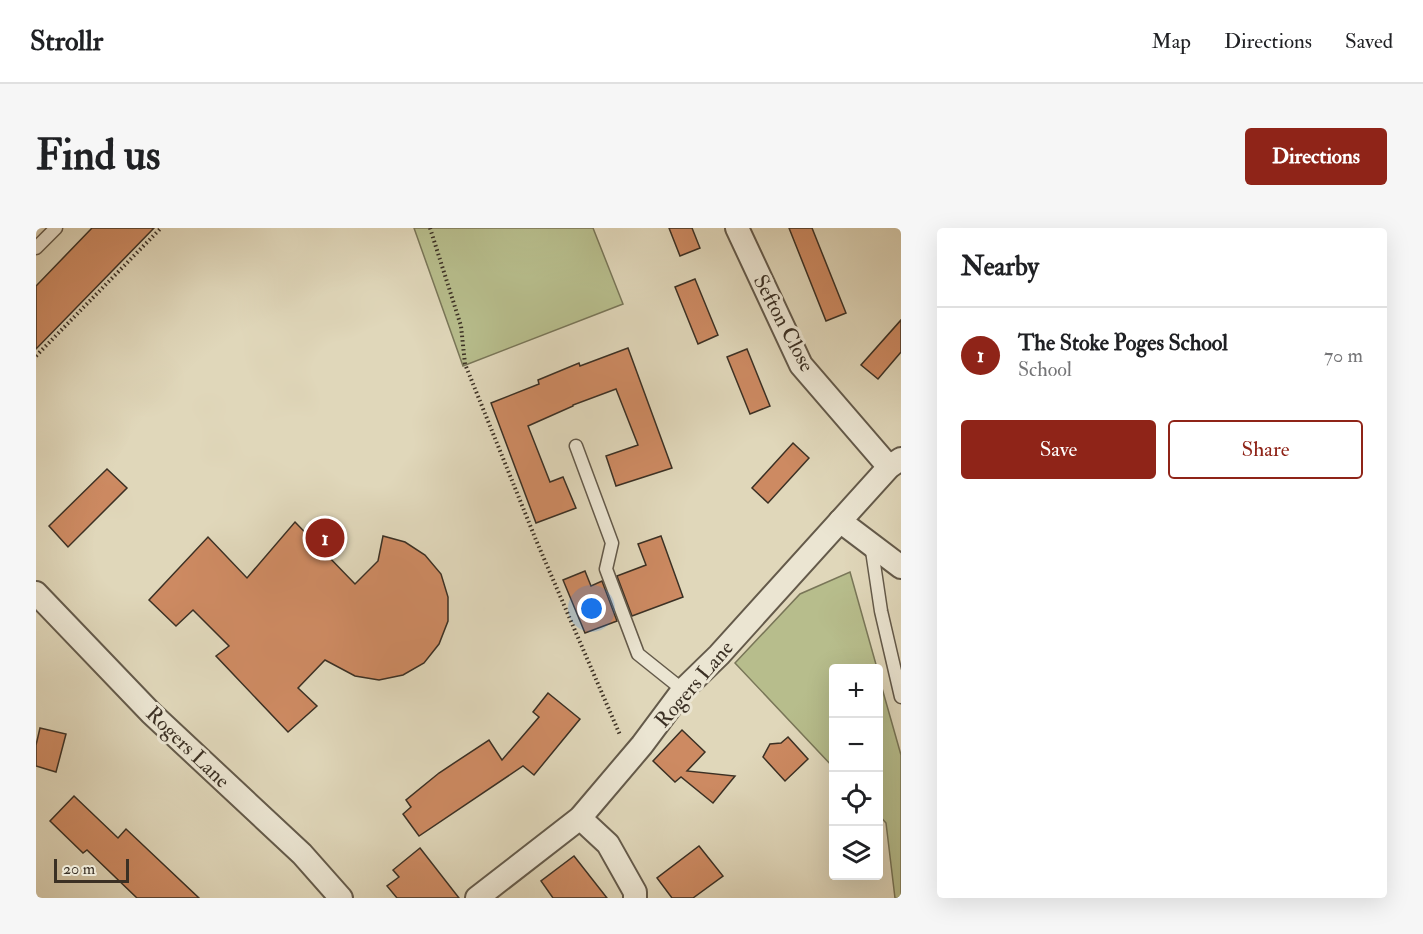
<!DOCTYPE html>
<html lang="en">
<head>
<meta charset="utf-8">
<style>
  :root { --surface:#fff; --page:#f6f6f6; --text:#202124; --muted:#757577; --line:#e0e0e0; --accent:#8f2418 }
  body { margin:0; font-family:"IM FELL Double Pica",serif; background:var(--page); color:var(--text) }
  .controls { position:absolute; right:18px; bottom:18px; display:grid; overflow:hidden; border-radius:6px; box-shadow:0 6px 24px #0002 }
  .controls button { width:54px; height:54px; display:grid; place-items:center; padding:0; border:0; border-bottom:2px solid var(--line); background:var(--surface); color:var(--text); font:30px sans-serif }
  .scale { position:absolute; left:18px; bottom:15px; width:75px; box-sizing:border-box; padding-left:6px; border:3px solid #3b3024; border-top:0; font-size:16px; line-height:21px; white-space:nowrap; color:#3b3024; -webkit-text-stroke:4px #ebe5d2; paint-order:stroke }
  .you { position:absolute; left:556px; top:381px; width:21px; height:21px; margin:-15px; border:4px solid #fff; border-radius:50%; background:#1a73e8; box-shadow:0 0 0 9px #1a73e833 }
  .badge { display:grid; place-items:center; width:39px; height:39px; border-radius:50%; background:var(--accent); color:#fff; font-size:20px; font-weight:700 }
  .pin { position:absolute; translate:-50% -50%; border:3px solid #fff; box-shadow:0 2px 6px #0006 }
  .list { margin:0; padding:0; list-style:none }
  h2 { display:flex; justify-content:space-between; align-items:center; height:78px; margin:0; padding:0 24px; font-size:26px }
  h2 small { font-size:20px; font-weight:400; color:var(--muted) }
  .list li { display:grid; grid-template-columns:39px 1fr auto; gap:18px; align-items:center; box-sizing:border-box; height:96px; padding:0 24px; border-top:2px solid var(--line) }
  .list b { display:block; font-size:22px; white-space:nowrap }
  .list p { margin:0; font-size:20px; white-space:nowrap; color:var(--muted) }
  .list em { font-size:20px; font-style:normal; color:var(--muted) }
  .actions { display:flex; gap:12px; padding:18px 24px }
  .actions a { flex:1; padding:14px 0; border:2px solid var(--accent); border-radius:6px; text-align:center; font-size:21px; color:var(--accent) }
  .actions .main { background:var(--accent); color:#fff }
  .icon { flex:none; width:33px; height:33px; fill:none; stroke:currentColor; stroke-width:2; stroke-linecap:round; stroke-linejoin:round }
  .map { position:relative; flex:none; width:865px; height:670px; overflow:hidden; border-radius:6px }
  header { display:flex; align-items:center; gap:36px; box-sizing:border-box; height:84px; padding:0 30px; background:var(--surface); border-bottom:2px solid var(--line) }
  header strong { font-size:28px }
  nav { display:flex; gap:33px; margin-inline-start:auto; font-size:21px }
  .intro { display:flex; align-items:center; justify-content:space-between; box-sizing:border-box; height:144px; padding:0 36px }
  h1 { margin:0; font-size:42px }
  .button { padding:15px 27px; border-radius:6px; background:var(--accent); color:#fff; font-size:21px; font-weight:700 }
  main { display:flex; gap:36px; padding:0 36px }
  aside { flex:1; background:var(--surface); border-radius:6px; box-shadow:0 6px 24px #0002 }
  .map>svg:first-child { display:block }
  .green { fill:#b7bd8c; stroke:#797658; stroke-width:1.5 }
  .building { fill:#cd8a62; stroke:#3b3024; stroke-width:1.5 }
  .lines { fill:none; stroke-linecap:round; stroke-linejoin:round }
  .lane-casing { stroke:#645a4a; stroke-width:15 }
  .street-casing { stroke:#645a4a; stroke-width:26 }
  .path { stroke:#3b3024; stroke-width:4; stroke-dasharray:1.5 3; stroke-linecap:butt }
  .lane { stroke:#ebe5d2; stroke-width:12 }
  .street { stroke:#ebe5d2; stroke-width:22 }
  .labels { text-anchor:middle; stroke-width:6; stroke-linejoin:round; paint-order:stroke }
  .street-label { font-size:21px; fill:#3b3024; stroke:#ebe5d2 }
</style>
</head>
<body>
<header>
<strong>Strollr</strong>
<nav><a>Map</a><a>Directions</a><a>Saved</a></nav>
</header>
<div class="intro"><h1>Find us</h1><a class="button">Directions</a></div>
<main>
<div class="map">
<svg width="865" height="670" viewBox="0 0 865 670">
  <rect width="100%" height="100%" fill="#e0d7ba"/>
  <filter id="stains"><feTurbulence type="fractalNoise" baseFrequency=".00333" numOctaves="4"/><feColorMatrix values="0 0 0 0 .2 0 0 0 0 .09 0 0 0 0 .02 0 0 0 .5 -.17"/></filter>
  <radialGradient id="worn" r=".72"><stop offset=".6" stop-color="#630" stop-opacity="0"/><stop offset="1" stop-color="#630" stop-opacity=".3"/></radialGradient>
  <g class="green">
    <polygon points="378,0 557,0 587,76 427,138"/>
    <polygon points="814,344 841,440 798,440 797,539 699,435 764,366"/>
    <polygon points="842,446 865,527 865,670 859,670 850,595 843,587"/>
  </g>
  <g class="building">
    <polygon points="56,0 118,0 0,121 0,58"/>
    <polygon points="633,0 656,0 664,20 644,28"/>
    <polygon points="753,0 776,0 810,85 790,93"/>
    <polygon points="659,51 682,107 662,116 639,59"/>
    <polygon points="865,92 865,124 842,151 825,137"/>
    <polygon points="592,120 636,240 580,258 570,228 602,217 580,161 537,177 537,178 492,198 514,254 527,249 540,280 500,295 455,175 503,156 502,152 543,135 544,138"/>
    <polygon points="711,121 734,178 714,186 691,129"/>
    <polygon points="757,215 773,230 732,275 716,260"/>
    <polygon points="71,241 91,260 32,319 13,298"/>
    <polygon points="259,294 319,356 342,333 347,308 369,314 389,327 405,346 412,369 412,393 403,416 388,435 367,447 343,452 319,448 289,432 262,460 281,478 252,504 180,428 193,418 157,382 140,398 113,372 172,309 211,350"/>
    <polygon points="625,308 647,369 596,388 581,348 610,337 602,316"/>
    <polygon points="549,343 555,358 566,353 581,393 549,405 527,352"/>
    <polygon points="512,465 544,491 498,547 487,538 383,608 367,586 375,579 370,572 403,545 453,512 466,532 503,489 497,484"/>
    <polygon points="4,500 30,506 20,544 0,538 0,517"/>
    <polygon points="646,502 669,524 651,543 699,548 677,575 645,549 639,554 617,533"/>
    <polygon points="752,509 772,531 749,553 727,529 734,516 745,515"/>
    <polygon points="38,568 82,610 90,601 163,670 101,670 51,622 47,625 14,593"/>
    <polygon points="663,618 687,648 657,670 636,670 621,650"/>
    <polygon points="384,620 423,670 361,670 351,658 363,649 357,642"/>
    <polygon points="538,628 571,670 517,670 505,653"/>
  </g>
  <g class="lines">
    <g class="lane-casing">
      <g id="lane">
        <polyline points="0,20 20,0"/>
        <polyline points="540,218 576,315 570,341 602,426 647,462"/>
        <polyline points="835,316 845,383 865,469"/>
      </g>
    </g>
    <g class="street-casing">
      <g id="street">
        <polyline points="701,0 765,137 853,239"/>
        <polyline points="804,293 865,339"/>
        <polyline points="0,365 115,485 266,626 305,670"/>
        <polyline points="544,590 572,616 599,664 599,670"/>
        <polyline points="441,670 544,590 606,517 647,462 683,427 853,239 865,231"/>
      </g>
    </g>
    <g class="path">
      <polyline points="394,0 425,98 429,136 500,312 584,507"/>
      <polyline points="0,128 125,0"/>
    </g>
    <use href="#lane" class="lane"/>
    <use href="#street" class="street"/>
  </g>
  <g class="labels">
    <g class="street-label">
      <text transform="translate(748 95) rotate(62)" y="7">Sefton Close</text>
      <text transform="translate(658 456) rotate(-49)" y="7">Rogers Lane</text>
      <text transform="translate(152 519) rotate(44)" y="7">Rogers Lane</text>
    </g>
  </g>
  <rect width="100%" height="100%" filter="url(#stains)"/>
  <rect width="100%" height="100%" fill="url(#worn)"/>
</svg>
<div class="controls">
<button>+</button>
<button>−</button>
<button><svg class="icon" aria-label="locate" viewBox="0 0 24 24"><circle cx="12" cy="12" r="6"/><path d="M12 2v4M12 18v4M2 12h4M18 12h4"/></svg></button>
<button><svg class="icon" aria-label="layers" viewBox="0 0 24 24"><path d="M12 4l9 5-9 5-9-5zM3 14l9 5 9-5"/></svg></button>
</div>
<div class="scale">20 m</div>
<div class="you"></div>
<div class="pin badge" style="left:289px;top:310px">1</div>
</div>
<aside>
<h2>Nearby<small></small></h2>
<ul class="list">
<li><span class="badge">1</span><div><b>The Stoke Poges School</b><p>School</p></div><em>70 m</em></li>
</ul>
<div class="actions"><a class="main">Save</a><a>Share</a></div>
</aside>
</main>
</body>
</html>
